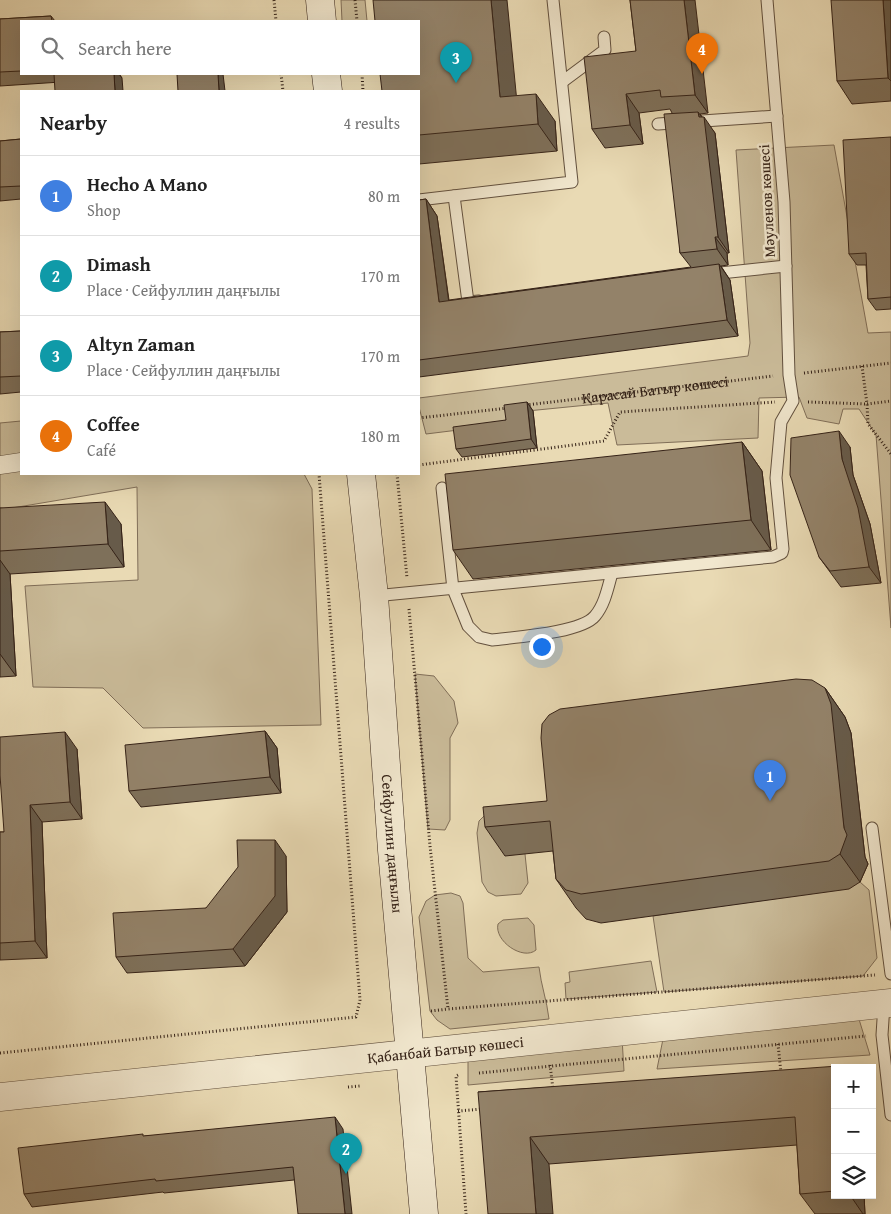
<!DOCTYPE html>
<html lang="en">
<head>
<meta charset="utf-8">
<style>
  :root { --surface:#fff; --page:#f6f6f6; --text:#222; --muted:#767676; --line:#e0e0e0; --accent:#8f2418 }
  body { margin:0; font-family:"Gentium Book Plus",serif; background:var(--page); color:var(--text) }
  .controls { position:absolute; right:15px; bottom:15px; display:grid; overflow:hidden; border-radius:0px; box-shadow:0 5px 20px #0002 }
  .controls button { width:45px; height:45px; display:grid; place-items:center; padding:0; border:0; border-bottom:1px solid var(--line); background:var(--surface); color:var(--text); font:25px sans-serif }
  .you { position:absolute; left:541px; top:646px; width:18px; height:18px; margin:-12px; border:4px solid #fff; border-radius:50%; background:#1a73e8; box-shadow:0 0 0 8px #1a73e833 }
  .badge { display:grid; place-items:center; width:32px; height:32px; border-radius:50%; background:var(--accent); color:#fff; font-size:16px; font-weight:700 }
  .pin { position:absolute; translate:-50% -41px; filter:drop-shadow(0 1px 2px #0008) }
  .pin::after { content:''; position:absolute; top:26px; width:18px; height:15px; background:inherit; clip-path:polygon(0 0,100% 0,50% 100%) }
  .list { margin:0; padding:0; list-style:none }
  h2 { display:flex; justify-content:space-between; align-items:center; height:65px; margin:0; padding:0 20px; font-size:21px }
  h2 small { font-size:16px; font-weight:400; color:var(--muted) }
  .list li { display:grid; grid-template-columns:32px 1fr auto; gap:15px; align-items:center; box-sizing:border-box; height:80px; padding:0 20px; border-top:1px solid var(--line) }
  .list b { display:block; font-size:19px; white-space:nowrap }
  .list p { margin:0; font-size:16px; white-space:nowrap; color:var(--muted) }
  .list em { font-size:16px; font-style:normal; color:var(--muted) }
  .icon { flex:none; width:28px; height:28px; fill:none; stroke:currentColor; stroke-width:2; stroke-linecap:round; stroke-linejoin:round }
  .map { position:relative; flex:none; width:891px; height:1214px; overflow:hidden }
  .search { position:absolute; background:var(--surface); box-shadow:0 5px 20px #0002; left:20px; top:20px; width:400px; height:55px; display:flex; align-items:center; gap:12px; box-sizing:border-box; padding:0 18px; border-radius:0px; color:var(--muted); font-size:19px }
  .panel { position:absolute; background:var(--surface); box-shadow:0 5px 20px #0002; left:20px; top:90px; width:400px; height:385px; border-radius:0px }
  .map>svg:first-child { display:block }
  .green { fill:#cabb99; stroke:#806e58 }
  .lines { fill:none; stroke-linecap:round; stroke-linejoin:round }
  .service-casing { stroke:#62503e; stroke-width:13 }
  .pedestrian-casing { stroke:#62503e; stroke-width:19 }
  .tertiary-casing { stroke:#62503e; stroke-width:29 }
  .secondary-casing { stroke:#352217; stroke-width:29 }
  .path { stroke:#352217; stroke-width:3; stroke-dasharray:1 2.5; stroke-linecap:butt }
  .service { stroke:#f1e7ce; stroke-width:11 }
  .pedestrian { stroke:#f1e7ce; stroke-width:18 }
  .tertiary { stroke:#f1e7ce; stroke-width:28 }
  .secondary { stroke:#f1e7ce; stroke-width:28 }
  .wall { fill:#7e705a; stroke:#352217 }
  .shaded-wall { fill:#675b4a; stroke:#352217 }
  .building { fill:#938269; stroke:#352217 }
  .labels { text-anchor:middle; stroke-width:5; stroke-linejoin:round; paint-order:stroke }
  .street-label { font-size:15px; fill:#352217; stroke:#f1e7ce }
</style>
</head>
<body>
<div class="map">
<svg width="891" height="1214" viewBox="0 0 891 1214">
  <rect width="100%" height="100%" fill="#e9dab4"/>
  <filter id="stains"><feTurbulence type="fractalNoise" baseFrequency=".004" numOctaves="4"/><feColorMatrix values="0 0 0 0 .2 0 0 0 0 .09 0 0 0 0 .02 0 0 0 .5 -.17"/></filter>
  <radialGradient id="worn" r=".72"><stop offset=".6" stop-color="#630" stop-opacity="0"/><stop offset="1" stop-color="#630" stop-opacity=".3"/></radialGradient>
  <g class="green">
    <polygon points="341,0 365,0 367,21 342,21"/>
    <polygon points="834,145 868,333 891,332 891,628 876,435 859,409 843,409 839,424 807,418 799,397 759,398 758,438 617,445 608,403 507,413 507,424 426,434 419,407 419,398 748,356 750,343 736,150"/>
    <polygon points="21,421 21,474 304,474 312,489 321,725 143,728 103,688 33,687 25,586 138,580 137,487 0,510 0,423"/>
    <polygon points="415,674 434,676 454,701 458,723 450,738 450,820 445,830 428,829"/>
    <polygon points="488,812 525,854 528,883 521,894 496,896 488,892 482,882 477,833 479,821"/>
    <polygon points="860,882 869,890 877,958 863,976 664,992 653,916"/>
    <path d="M451,893L460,896L463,903L468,958L483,972L539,967C541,985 547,1001 549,1019L450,1029L437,1020L430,1011L419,917L426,901L435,895Z"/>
    <path d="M528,918L534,925L536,950C523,961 494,941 498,924L503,920Z"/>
    <polygon points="651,961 657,992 566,999 565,983 570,982 569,972"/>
    <polygon points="858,1016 870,1055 657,1069 664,1034"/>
    <polygon points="622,1038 624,1071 468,1085 468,1055"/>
  </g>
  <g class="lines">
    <g class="service-casing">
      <g id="service">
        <polyline points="562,82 605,50 604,37"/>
        <polyline points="658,124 777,116"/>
        <polyline points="454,196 468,302 479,301"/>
        <polyline points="419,200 572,182 553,0"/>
        <polyline points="711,274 786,266"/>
        <path d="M442,488L453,589L468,626L479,637L492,640C515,637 581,633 595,616C605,604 608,587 612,573"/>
        <polyline points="374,596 773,557 782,553 783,549 776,478 781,422 793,401 789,375 784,202 767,0"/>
        <polyline points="872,828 891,974"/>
        <polyline points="884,1004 882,1035 891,1115"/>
      </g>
    </g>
    <g class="pedestrian-casing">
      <polyline id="pedestrian" points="0,465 21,462"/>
    </g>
    <g class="tertiary-casing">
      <g id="tertiary">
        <path id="s2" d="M0,1097L891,1003"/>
      </g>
    </g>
    <g class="secondary-casing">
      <g id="secondary">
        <polyline points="320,0 322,21"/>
        <polyline points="326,74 328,91"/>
        <path id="s3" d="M361,474L374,596L392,850L424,1214"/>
      </g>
    </g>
    <g class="path">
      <polyline points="274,0 276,21"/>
      <polyline points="355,0 357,21"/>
      <polyline points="281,74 283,91"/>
      <polyline points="362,74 363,91"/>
      <polyline points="862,366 867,404 891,401"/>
      <polyline points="804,373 891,363"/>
      <polyline points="808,402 867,404 868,424 891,454"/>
      <path id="s1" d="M526,405L773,376"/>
      <polyline points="419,418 508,408"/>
      <polyline points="419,465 604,441 620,412 775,402"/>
      <polyline points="397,474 407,578"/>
      <polyline points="409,609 430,846 448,1009 875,975"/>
      <polyline points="431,1011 448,1009"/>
      <polyline points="778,1044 781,1073"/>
      <polyline points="0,1053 356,1017 360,1000 319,474"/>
      <polyline points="550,1065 553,1089"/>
      <polyline points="479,1073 866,1036"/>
      <polyline points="458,1075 456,1076 466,1214"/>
      <polyline points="348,1087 360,1086"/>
      <polyline points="458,1111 483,1109"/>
    </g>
    <use href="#service" class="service"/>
    <use href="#pedestrian" class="pedestrian"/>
    <use href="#tertiary" class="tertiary"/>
    <use href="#secondary" class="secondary"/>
  </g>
  <g class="wall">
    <polygon points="630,0 708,113 700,114 715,133 729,253 727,253 728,265 721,266 730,280 738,336 419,377 419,200 426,199 437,216 449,300 691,267 680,253 672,113 670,109 639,113 643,144 605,148 592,129 636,51"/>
    <polygon points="891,0 891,101 852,104 837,81"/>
    <polygon points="51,16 55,21 21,21 21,74 119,74 122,78 0,86 0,19"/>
    <polygon points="419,91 516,96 555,121 557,151 419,164"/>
    <polygon points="891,137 891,309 876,310 868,299 866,265 857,265 849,254"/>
    <polygon points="21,139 21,199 0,201 0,141"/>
    <polygon points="21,331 21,392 0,394 0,332"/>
    <polygon points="527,402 533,411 537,448 462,457 456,449 506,420"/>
    <polygon points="742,442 762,471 771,550 473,579 453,550"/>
    <polygon points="850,447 853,475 870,524 881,583 841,587 819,557"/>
    <polygon points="0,508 121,524 124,567 10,574 16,676 0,677"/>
    <polygon points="825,688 845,717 851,733 865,857 868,864 860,882 849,889 601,923 586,919 576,908 556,879 553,851 505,856 485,827 547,801"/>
    <polygon points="265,731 277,748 281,793 141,807 129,791"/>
    <polygon points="77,749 82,819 42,822 47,958 0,960 0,832 4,832"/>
    <polygon points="286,856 287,912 245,966 127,973 116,957 206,908"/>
    <polygon points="835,1068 835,1195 864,1195 865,1214 815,1214 800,1194 797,1145 549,1164 478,1092"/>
    <polygon points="343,1129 294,1180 164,1193 163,1192 32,1207 24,1194 145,1136"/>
  </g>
  <g class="shaded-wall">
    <polygon points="491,0 507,0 519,123 500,97"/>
    <polygon points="684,0 695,0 708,113 695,95"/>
    <polygon points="883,0 891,0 891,81 888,78"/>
    <polygon points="114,74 119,74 122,78 123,91 115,91"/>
    <polygon points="218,74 223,74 225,91 219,91"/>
    <polygon points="536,94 555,121 557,151 538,124"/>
    <polygon points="626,94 639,113 643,144 630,125"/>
    <polygon points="698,112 704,120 704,117 715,133 729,253 718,237"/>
    <polygon points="426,199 437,216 451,318 439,302"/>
    <polygon points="715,237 727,253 728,265 717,249"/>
    <polygon points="719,264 730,280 738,336 727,320"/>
    <polygon points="527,402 533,411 537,448 531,439"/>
    <polygon points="839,431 850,447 853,475 870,524 881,583 869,567 842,459"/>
    <polygon points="742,442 762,471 771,550 751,520"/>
    <polygon points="105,502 121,524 124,567 108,544"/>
    <polygon points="0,560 10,574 16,676 0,654"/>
    <polygon points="825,688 845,717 851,733 865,857 868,864 860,882 840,854 844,828"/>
    <polygon points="265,731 277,748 281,793 270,777"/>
    <polygon points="65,732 77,749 82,819 70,802"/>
    <polygon points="30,805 42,822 47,958 35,941"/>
    <polygon points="275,840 286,856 287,912 245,966 233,949"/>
    <polygon points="335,1117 343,1129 352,1214 345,1214"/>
    <polygon points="530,1137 549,1164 553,1214 536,1214"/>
    <polygon points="850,1195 864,1195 865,1214 863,1214"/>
  </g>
  <g class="building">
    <polygon points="373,0 491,0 500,97 536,94 538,124 419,135 419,91 382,91 380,74 419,74 419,21 375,21"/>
    <polygon points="630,0 684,0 695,95 661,97 660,90 626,94 630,125 592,129 584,57 636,51"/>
    <polygon points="831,0 883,0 888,78 837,81"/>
    <polygon points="51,16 52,21 21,21 21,71 0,72 0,19"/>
    <polygon points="54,74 114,74 115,91 55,91"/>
    <polygon points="177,74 218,74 219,91 178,91"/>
    <polygon points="698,112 699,117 704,117 718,237 715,237 717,249 680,253 664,114"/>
    <polygon points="891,137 891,297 868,299 866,253 849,254 843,140"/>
    <polygon points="21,139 21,186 0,187 0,141"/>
    <polygon points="426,199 439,302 719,264 727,320 419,360 419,200"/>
    <polygon points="21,331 21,376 0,377 0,332"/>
    <polygon points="527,402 531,439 456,449 453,427 506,420 504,405"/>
    <polygon points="839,431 842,459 858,508 869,567 830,571 819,557 790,475 791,438"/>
    <polygon points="742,442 751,520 453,550 445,474"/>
    <polygon points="105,502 108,544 0,551 0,508"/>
    <polygon points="796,679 812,680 825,688 831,704 844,828 847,835 840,854 829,861 581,894 566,890 556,879 550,821 485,827 483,807 547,801 541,738 542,724 549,715 560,709"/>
    <polygon points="265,731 270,777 129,791 125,745"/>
    <polygon points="65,732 70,802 30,805 35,941 0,943 0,832 4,832 0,775 0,737"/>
    <polygon points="237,840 275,840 275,896 233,949 116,957 113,913 206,908 238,867"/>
    <polygon points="838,1066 838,1068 835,1068 835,1191 800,1194 795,1117 530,1137 536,1214 488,1214 478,1092"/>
    <polygon points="335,1117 345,1214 298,1214 293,1167 156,1181 155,1179 24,1194 18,1148 143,1134 143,1136"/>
  </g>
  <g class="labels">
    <g class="street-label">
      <text transform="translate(767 201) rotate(-93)" y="5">Мәуленов көшесі</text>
      <text dy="5" stroke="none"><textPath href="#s1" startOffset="130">Қарасай Батыр көшесі</textPath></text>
      <text dy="5" stroke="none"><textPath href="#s3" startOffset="371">Сейфуллин даңғылы</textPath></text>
      <text dy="5" stroke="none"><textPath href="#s2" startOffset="448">Қабанбай Батыр көшесі</textPath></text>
    </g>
  </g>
  <rect width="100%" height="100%" filter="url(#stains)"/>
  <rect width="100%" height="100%" fill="url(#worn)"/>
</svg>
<div class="controls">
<button>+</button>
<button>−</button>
<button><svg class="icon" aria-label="layers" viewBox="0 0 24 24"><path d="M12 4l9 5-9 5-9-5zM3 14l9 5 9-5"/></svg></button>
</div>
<div class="you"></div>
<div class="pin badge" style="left:770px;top:801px;background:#3f7fe0">1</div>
<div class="pin badge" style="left:346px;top:1174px;background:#0f9aa8">2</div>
<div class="pin badge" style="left:456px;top:83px;background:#0f9aa8">3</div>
<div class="pin badge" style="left:702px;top:74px;background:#e8710a">4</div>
<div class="search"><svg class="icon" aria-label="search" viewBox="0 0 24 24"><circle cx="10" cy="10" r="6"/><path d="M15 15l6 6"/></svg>Search here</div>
<section class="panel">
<h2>Nearby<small>4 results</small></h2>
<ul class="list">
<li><span class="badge" style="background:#3f7fe0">1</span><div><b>Hecho A Mano</b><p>Shop</p></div><em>80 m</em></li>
<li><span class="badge" style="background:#0f9aa8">2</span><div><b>Dimash</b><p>Place · Сейфуллин даңғылы</p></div><em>170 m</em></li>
<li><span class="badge" style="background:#0f9aa8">3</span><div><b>Altyn Zaman</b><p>Place · Сейфуллин даңғылы</p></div><em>170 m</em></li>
<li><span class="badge" style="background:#e8710a">4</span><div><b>Coffee</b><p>Café</p></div><em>180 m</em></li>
</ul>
</section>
</div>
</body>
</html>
